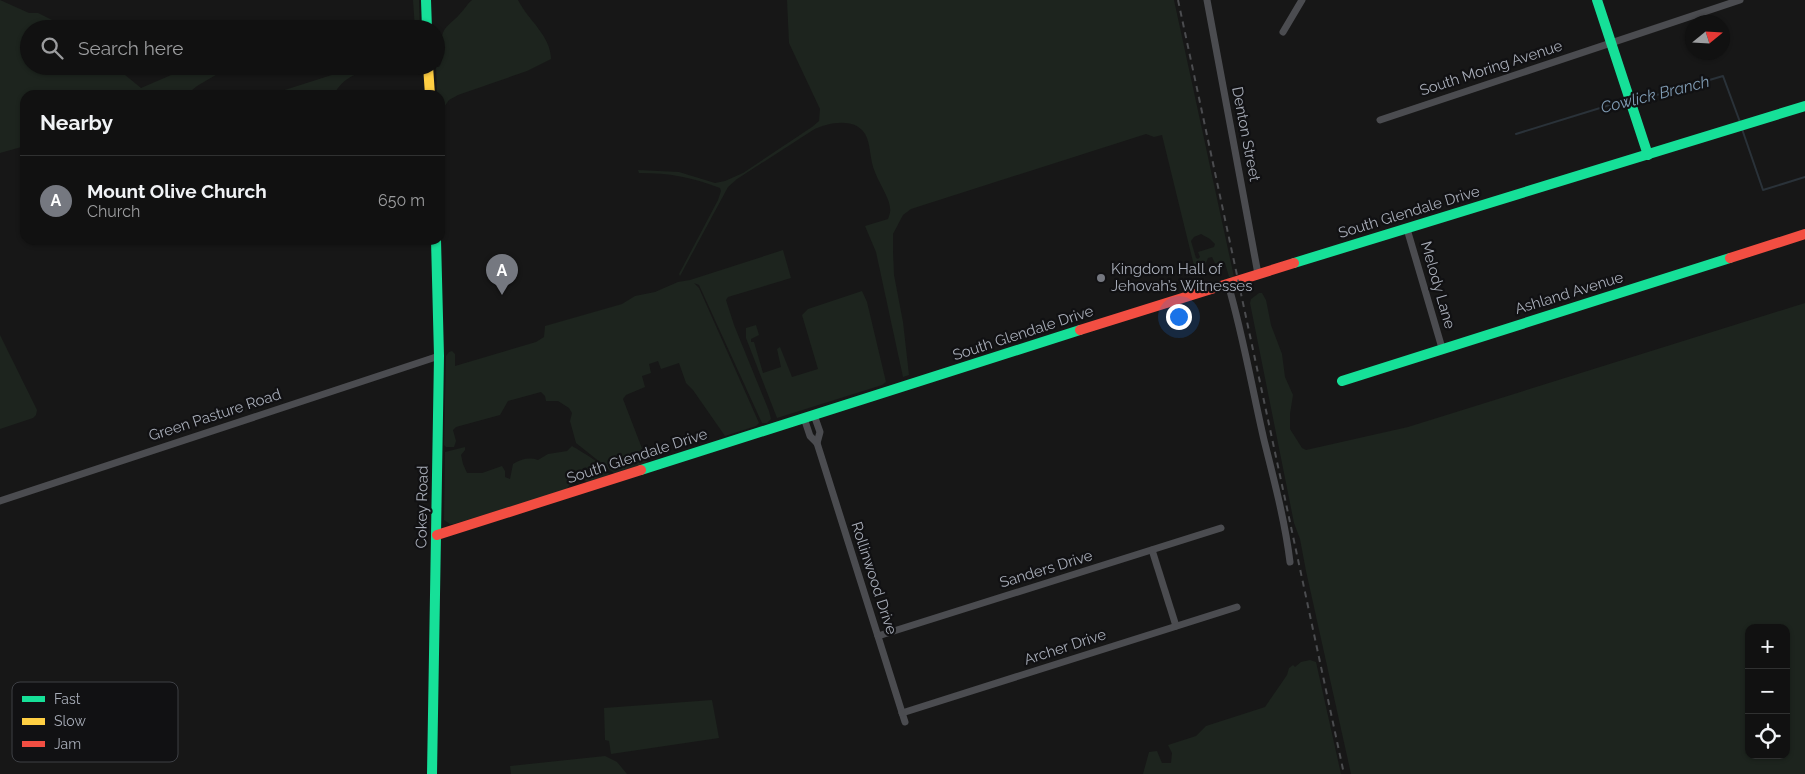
<!DOCTYPE html>
<html lang="en">
<head>
<meta charset="utf-8">
<style>
  :root { --surface:#111; --page:#1a1a1a; --text:#f1f3f6; --muted:#9c9d9f; --line:#303131; --accent:#757880 }
  body { margin:0; font-family:Raleway,sans-serif; background:var(--page); color:var(--text) }
  .controls { position:absolute; right:15px; bottom:15px; display:grid; overflow:hidden; border-radius:10px; box-shadow:0 1px 4px #0004 }
  .controls button { width:45px; height:45px; display:grid; place-items:center; padding:0; border:0; border-bottom:1px solid var(--line); background:var(--surface); color:var(--text); font:25px sans-serif }
  .compass { position:absolute; left:1685px; top:15px; width:45px; height:45px; border-radius:50%; background:var(--surface); box-shadow:0 1px 4px #0004; rotate:72deg }
  .you { position:absolute; left:1178px; top:316px; width:18px; height:18px; margin:-12px; border:4px solid #fff; border-radius:50%; background:#1a73e8; box-shadow:0 0 0 8px #1a73e833 }
  .badge { display:grid; place-items:center; width:32px; height:32px; border-radius:50%; background:var(--accent); color:#fff; font-size:16px; font-weight:700 }
  .pin { position:absolute; translate:-50% -41px; filter:drop-shadow(0 1px 2px #0008) }
  .pin::after { content:''; position:absolute; top:26px; width:18px; height:15px; background:inherit; clip-path:polygon(0 0,100% 0,50% 100%) }
  .list { margin:0; padding:0; list-style:none }
  h2 { display:flex; justify-content:space-between; align-items:center; height:65px; margin:0; padding:0 20px; font-size:21px }
  h2 small { font-size:16px; font-weight:400; color:var(--muted) }
  .list li { display:grid; grid-template-columns:32px 1fr auto; gap:15px; align-items:center; box-sizing:border-box; height:90px; padding:0 20px; border-top:1px solid var(--line) }
  .list b { display:block; font-size:19px; white-space:nowrap }
  .list p { margin:0; font-size:16px; white-space:nowrap; color:var(--muted) }
  .list em { font-size:16px; font-style:normal; color:var(--muted) }
  .icon { flex:none; width:28px; height:28px; fill:none; stroke:currentColor; stroke-width:2; stroke-linecap:round; stroke-linejoin:round }
  .map { position:relative; flex:none; width:1805px; height:774px; overflow:hidden }
  .search { position:absolute; background:var(--surface); box-shadow:0 1px 4px #0004; left:20px; top:20px; width:425px; height:55px; display:flex; align-items:center; gap:12px; box-sizing:border-box; padding:0 18px; border-radius:28px; color:var(--muted); font-size:19px }
  .panel { position:absolute; background:var(--surface); box-shadow:0 1px 4px #0004; left:20px; top:90px; width:425px; height:155px; border-radius:15px }
  .map>svg:first-child { display:block }
  .green { fill:#1d241e; fill-rule:evenodd }
  .lines { fill:none; stroke-linecap:round; stroke-linejoin:round }
  .stream { stroke:#2a3239; stroke-width:2 }
  .street { stroke:#4b4c50; stroke-width:7 }
  .fast { stroke:#16e098; stroke-width:10 }
  .slow { stroke:#ffcf43; stroke-width:10 }
  .jam { stroke:#f24e42; stroke-width:10 }
  .rail { stroke:#4b4c4f; stroke-width:2; stroke-dasharray:6 5; stroke-linecap:butt }
  .poi-dot { fill:#757880; stroke:#111113; stroke-width:2 }
  .labels { text-anchor:middle; stroke-width:4.5; stroke-linejoin:round; paint-order:stroke }
  .street-label { font-size:15px; fill:#a8adb8; stroke:#111113 }
  .poi-label { font-size:15px; fill:#a8adb8; stroke:#111113; text-anchor:start }
  .water-label { font-size:16px; font-style:italic; fill:#7f9bb3; stroke:#111113 }
  .key { fill:#111113; stroke:#3e4045; stroke-width:1 }
  .key-label { font-size:14px; fill:#a8adb8 }
</style>
</head>
<body>
<div class="map">
<svg width="1805" height="774" viewBox="0 0 1805 774">
  <rect width="100%" height="100%" fill="#171717"/>
  <g class="green">
    <polygon points="0,0 29,13 38,13 54,21 65,29 29,29 29,66 114,66 141,88 192,66 231,66 197,86 186,95 25,95 25,146 0,153"/>
    <polygon points="413,0 419,0 420,29 415,29"/>
    <path d="M472,0H518C528,20 551,36 551,59L527,71L458,95L449,100L444,107L440,101V95H437L436,67H439C446,56 440,48 442,36C444,26 453,22 459,15C464,10 467,4 472,0Z"/>
    <path d="M787,0H1174L1234,277H1229L1225,263H1215L1212,257L1208,258L1203,270L1196,274L1162,135L1154,137L1146,134L911,209L903,215L893,234V251L894,275L903,322L909,375L903,377L876,252L865,226L888,219C889,216 891,211 890,208C890,199 878,181 875,172C870,161 871,149 867,138C859,116 828,122 813,130L737,179L728,187L680,276L679,274L718,200L721,191L720,188C691,177 670,173 639,173L638,170L679,172L715,183L725,181L743,173L812,127L819,121L820,109L789,43ZM1201,234L1210,239L1215,244L1214,247L1198,252L1200,257L1198,259L1196,258L1191,241L1194,237Z"/>
    <path d="M360,66H378C360,72 342,77 334,95H269Z"/>
    <polygon points="783,250 791,278 728,297 726,300 734,325 769,411 771,419 767,423 762,423 699,285 694,283 699,288 759,423 756,426 725,436 693,390 686,383 679,363 661,369 658,361 649,364 651,373 642,376 645,387 626,395 623,399 648,464 615,474 576,443 570,421 572,413 569,408 558,401 546,401 545,396 541,392 508,401 500,415 456,427 453,430 456,441 454,447 446,447 444,445 446,356 449,352 452,351 455,354 455,366 536,342 544,337 545,326 622,304 635,296 655,292 678,282 690,280"/>
    <polygon points="862,291 867,302 886,382 882,385 777,418 746,338 746,328 756,325 759,335 751,339 751,342 754,342 763,373 781,367 777,349 780,347 792,377 818,369 802,315 808,309"/>
    <path d="M1259,293H1262L1266,300L1271,325L1282,354L1285,377L1293,395L1290,414V429L1302,448L1306,450L1408,427L1805,303V774H1351L1306,571L1300,539L1294,523L1250,303L1251,299ZM1749,628H1786V755H1749Z"/>
    <polygon points="0,335 37,410 36,415 33,418 0,429"/>
    <path d="M572,446C582,452 606,465 610,476L588,483L580,477L574,478L566,490L454,524H450L444,520L445,452L465,447V450L461,455L463,464L467,473H482L502,466L505,471V477L510,479L513,464C521,459 529,457 538,460L548,454L567,451Z"/>
    <polygon points="1310,660 1316,662 1341,774 1143,774 1149,752 1157,751 1162,763 1171,763 1172,753 1168,745 1196,736 1206,726 1265,707 1287,675 1289,668 1293,665 1295,667 1301,662"/>
    <polygon points="712,700 719,738 611,754 609,741 605,740 604,708"/>
    <polygon points="605,756 617,762 627,774 511,774 510,766"/>
  </g>
  <g class="lines">
    <g class="stream">
      <polyline points="1633,98 1662,94 1723,76 1740,122"/>
      <polyline points="1742,129 1763,190 1805,177"/>
      <polyline points="1516,134 1626,100"/>
    </g>
    <g class="street">
      <polyline points="1207,0 1258,274"/>
      <polyline points="1283,32 1302,0"/>
      <polyline points="1380,120 1740,0"/>
      <polyline points="1407,229 1442,348"/>
      <path d="M1228,284C1243,335 1252,388 1264,440C1274,480 1285,521 1290,562"/>
      <polyline points="814,415 820,432 817,443"/>
      <polyline points="804,418 810,436 817,443 905,722"/>
      <polyline points="0,501 439,356"/>
      <polyline points="1152,550 1176,626"/>
      <polyline points="878,636 1221,528"/>
      <polyline points="902,713 1237,607"/>
    </g>
    <g class="fast">
      <polyline points="426,0 427,29"/>
      <polyline points="1597,0 1648,155"/>
      <polyline points="1294,263 1805,106"/>
      <polyline points="1342,381 1730,258"/>
      <polyline points="641,470 1080,330"/>
      <polyline points="432,774 439,356 436,240"/>
    </g>
    <polyline class="slow" points="428,66 430,95"/>
    <g class="jam">
      <polyline points="1730,258 1805,234"/>
      <polyline points="1080,330 1294,263"/>
      <polyline points="437,535 641,470"/>
    </g>
    <polyline class="rail" points="1178,0 1344,774"/>
  </g>
  <circle class="poi-dot" cx="1101" cy="278" r="5"/>
  <g class="labels">
    <g class="street-label">
      <text transform="translate(1491 68) rotate(-18)" y="5">South Moring Avenue</text>
      <text transform="translate(1246 134) rotate(79)" y="5">Denton Street</text>
      <text transform="translate(1409 212) rotate(-17)" y="5">South Glendale Drive</text>
      <text transform="translate(1438 285) rotate(74)" y="5">Melody Lane</text>
      <text transform="translate(1569 293) rotate(-17)" y="5">Ashland Avenue</text>
      <text transform="translate(1023 333) rotate(-18)" y="5">South Glendale Drive</text>
      <text transform="translate(215 415) rotate(-18)" y="5">Green Pasture Road</text>
      <text transform="translate(637 456) rotate(-18)" y="5">South Glendale Drive</text>
      <text transform="translate(422 507) rotate(-89)" y="5">Cokey Road</text>
      <text transform="translate(1046 569) rotate(-17)" y="5">Sanders Drive</text>
      <text transform="translate(874 578) rotate(72)" y="5">Rollinwood Drive</text>
      <text transform="translate(1065 647) rotate(-18)" y="5">Archer Drive</text>
    </g>
    <g class="poi-label">
      <text x="1111" y="274">Kingdom Hall of<tspan x="1111" dy="17">Jehovah’s Witnesses</tspan></text>
    </g>
    <g class="water-label">
      <text transform="translate(1655 94) rotate(-14)" y="6">Cowlick Branch</text>
    </g>
  </g>
  <rect x="12" y="682" width="166" height="80" rx="8" class="key"/>
  <rect x="22" y="696" width="23" height="6" fill="#16e098"/>
  <rect x="22" y="718" width="23" height="7" fill="#ffcf43"/>
  <rect x="22" y="741" width="23" height="6" fill="#f24e42"/>
  <g class="key-label">
    <text x="54" y="704">Fast</text>
    <text x="54" y="726">Slow</text>
    <text x="54" y="749">Jam</text>
  </g>
</svg>
<div class="controls">
<button>+</button>
<button>−</button>
<button><svg class="icon" aria-label="locate" viewBox="0 0 24 24"><circle cx="12" cy="12" r="6"/><path d="M12 2v4M12 18v4M2 12h4M18 12h4"/></svg></button>
</div>
<svg class="compass" viewBox="-18 -18 36 36"><path d="M0-13l5 13h-10z" fill="#e53935"/><path d="M0 13l5-13h-10z" fill="#9c9d9f"/></svg>
<div class="you"></div>
<div class="pin badge" style="left:502px;top:295px">A</div>
<div class="search"><svg class="icon" aria-label="search" viewBox="0 0 24 24"><circle cx="10" cy="10" r="6"/><path d="M15 15l6 6"/></svg>Search here</div>
<section class="panel">
<h2>Nearby<small></small></h2>
<ul class="list">
<li><span class="badge">A</span><div><b>Mount Olive Church</b><p>Church</p></div><em>650 m</em></li>
</ul>
</section>
</div>
</body>
</html>
